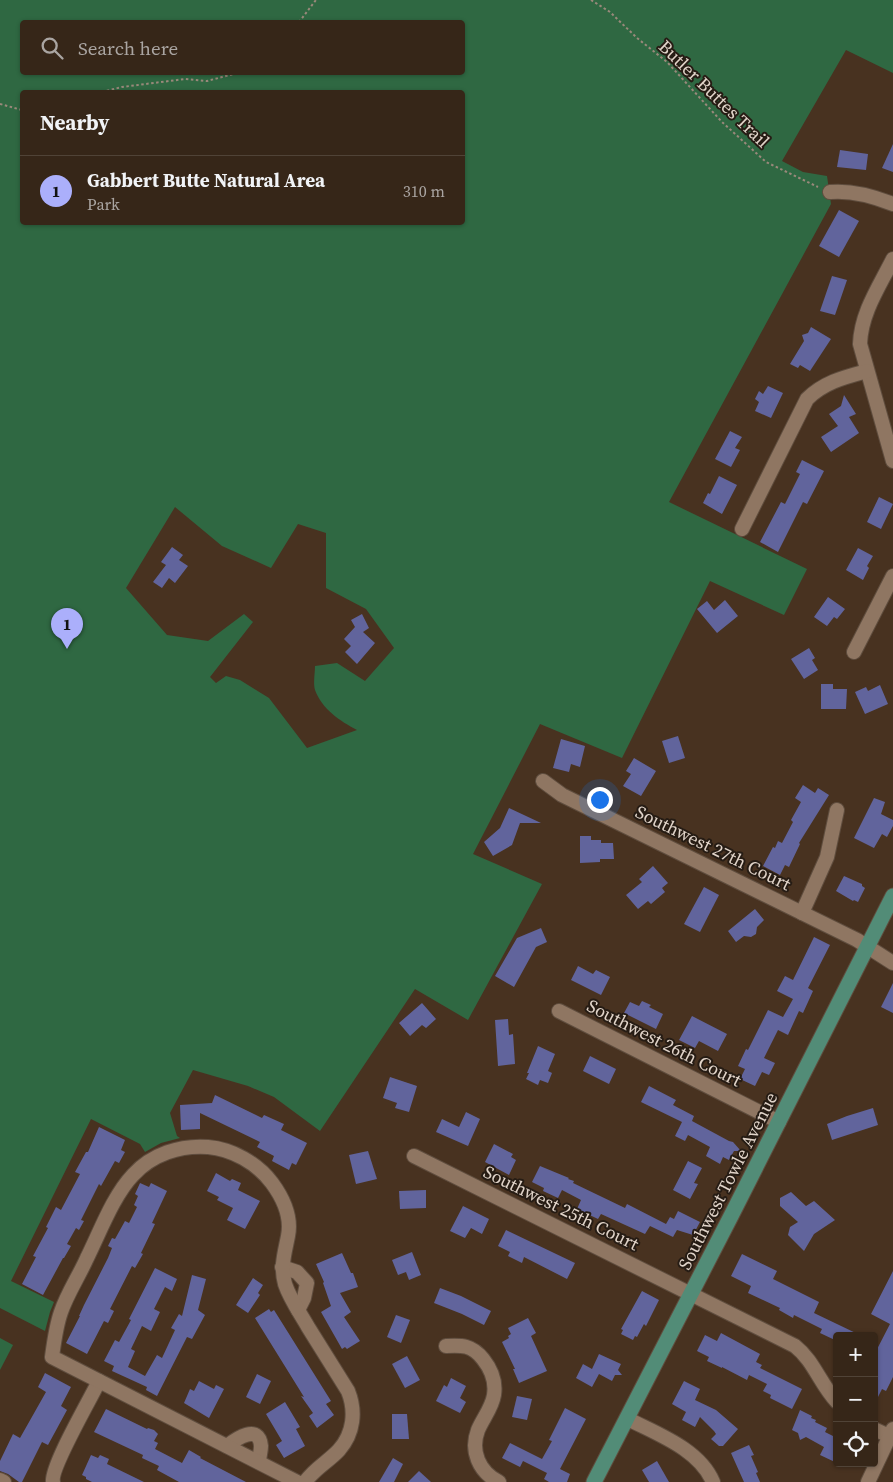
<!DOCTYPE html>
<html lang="en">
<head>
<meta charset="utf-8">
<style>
  :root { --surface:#362618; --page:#3d2e21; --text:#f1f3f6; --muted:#aaa5a2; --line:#504337; --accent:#abaffb }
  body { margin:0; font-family:"Source Serif 4",serif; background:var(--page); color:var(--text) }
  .controls { position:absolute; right:15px; bottom:15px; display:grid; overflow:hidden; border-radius:5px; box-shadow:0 1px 4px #0004 }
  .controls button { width:45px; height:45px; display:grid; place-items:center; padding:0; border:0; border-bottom:1px solid var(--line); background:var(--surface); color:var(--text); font:25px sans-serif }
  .you { position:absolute; left:599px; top:799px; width:18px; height:18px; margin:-12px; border:4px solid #fff; border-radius:50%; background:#1a73e8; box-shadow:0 0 0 8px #1a73e833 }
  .badge { display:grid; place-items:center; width:32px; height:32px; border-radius:50%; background:var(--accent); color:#111; font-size:16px; font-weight:700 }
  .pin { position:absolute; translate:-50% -41px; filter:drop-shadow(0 1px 2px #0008) }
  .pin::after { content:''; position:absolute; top:26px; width:18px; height:15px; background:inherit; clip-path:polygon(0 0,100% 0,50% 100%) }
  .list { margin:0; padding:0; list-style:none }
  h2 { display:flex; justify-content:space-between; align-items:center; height:65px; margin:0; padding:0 20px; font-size:21px }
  h2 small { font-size:16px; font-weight:400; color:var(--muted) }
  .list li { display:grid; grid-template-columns:32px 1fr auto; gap:15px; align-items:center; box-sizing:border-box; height:70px; padding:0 20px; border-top:1px solid var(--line) }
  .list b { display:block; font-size:19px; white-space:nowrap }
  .list p { margin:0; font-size:16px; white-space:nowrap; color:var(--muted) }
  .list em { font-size:16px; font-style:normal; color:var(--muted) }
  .icon { flex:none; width:28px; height:28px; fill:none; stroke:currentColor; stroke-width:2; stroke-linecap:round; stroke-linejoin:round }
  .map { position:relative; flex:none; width:893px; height:1482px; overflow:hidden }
  .search { position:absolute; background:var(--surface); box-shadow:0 1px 4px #0004; left:20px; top:20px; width:445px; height:55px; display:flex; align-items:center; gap:12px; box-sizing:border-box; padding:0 18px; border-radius:5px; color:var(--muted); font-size:19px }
  .panel { position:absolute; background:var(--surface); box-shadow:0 1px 4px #0004; left:20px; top:90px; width:445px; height:135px; border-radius:5px }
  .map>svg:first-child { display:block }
  .green { fill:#2f6842; fill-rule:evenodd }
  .building { fill:#61649c }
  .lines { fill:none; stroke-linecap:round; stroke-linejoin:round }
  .minor-casing { stroke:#5f4d3e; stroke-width:16 }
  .major-casing { stroke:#5f4d3e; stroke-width:17 }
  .path { stroke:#9a897b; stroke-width:2; stroke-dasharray:2.5 2.5; stroke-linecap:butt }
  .minor { stroke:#8f7662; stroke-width:14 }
  .major { stroke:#528c77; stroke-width:15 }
  .labels { text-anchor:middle; stroke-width:4; stroke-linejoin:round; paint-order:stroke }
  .street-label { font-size:18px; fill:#e1d4c9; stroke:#261c14 }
</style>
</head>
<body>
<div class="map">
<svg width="893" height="1482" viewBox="0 0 893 1482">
  <rect width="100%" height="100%" fill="#483220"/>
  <g class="green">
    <path d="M0,0H893V73L846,50L782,161L803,172L827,176L831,204L669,502L807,569L784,615L710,581L622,758L540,724L473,854L542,884L468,1020L415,989L320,1131L274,1097L248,1086L193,1070L170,1113L177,1136L180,1138L161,1143L145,1152L140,1144L91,1119L11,1281L54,1302L50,1312L45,1331L0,1308ZM22,22H462V72H22ZM22,92H462V222H22ZM175,507L222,546L271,568L298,524L326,533V588L366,609L394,648L365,681L337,663L315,666C315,673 313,683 315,690C322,709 340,721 357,730L307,748L269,698L240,680L226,676L216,683L210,677L253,622L244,614L208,641L167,635L126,588Z"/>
    <polygon points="0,1338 13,1345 0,1370"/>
  </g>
  <g class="building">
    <polygon points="893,144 893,172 882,168"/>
    <polygon points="840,150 868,154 866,170 837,167"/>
    <polygon points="839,210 859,221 839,257 819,246"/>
    <polygon points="832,276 847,280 835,315 820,311"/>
    <polygon points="811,327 831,339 810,371 800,365 798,368 790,364 804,341 802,335 808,333"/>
    <polygon points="768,386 783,393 771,418 755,411 759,402 755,399 759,391 763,394"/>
    <polygon points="844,395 856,414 849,417 859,433 831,452 821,437 838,426 829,414 841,406"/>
    <polygon points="730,431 742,437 735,448 740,450 731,467 715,459"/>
    <polygon points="802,460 824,471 807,504 803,502 778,552 760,542 781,502 785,504 800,474 796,472"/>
    <polygon points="719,476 737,485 722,514 703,503 708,493 710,494"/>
    <polygon points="879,497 893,504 881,529 867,522"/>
    <polygon points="172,547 183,555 179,560 188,566 175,583 169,578 162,588 153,582 166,565 161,562"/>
    <polygon points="858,548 873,556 867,566 869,568 863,580 846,570"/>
    <polygon points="828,597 845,609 837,619 834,617 827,626 814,617"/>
    <polygon points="725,600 738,616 717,633 697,609 707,601 714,610"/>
    <polygon points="362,614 369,628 363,632 375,643 357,664 345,652 351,646 344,639 355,627 351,620"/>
    <polygon points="809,648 815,658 812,660 818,670 804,679 791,659"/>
    <polygon points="821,684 833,684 833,689 847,689 846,709 821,709"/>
    <polygon points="880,685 888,704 865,714 855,692 866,687 868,691"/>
    <polygon points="678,736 685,758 669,763 662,741"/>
    <polygon points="561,739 585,746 580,767 571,764 569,772 553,768"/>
    <polygon points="634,758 656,771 641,796 623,786 631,774 626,771"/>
    <polygon points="803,785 815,793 818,788 829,795 799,843 800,844 789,867 785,865 780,875 763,866 773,847 775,848 778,841 782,843 793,822 791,820 801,802 795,798"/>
    <polygon points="874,798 885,802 881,814 893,820 893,826 887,837 882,834 874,848 854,838"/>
    <polygon points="509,808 541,823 520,823 512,845 493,856 484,842 500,828"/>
    <polygon points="580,836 591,836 591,840 601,840 601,843 613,843 614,859 600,859 600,862 580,863"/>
    <polygon points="653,866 668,883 662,888 665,892 651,904 648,901 638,909 626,895 642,882 639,879"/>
    <polygon points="844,876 862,884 862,886 865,888 858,902 854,900 853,901 836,891"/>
    <polygon points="704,887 719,895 700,932 684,924"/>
    <polygon points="755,909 764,920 757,927 756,934 751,937 744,936 736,942 728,931"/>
    <polygon points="541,928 547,942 536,947 514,987 495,976 517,938"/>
    <polygon points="814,937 830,945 808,988 813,991 803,1013 799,1011 788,1035 778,1030 764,1058 775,1063 769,1075 762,1072 755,1086 740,1079 745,1069 738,1066 746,1049 748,1050 768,1010 783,1017 793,999 777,991 785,976 793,980"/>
    <polygon points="578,966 593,974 596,970 610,977 601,995 571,980"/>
    <polygon points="893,983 893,1013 881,1007"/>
    <polygon points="642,1001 651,1005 649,1007 663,1014 656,1029 624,1013 630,1002 639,1006"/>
    <polygon points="422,1003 436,1019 426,1028 422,1025 410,1036 399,1023"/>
    <polygon points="692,1016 727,1034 718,1051 699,1041 695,1048 679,1040"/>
    <polygon points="508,1019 509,1035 513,1034 515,1064 498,1066 495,1020"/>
    <polygon points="538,1046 555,1054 548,1071 552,1073 548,1083 540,1080 538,1085 526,1079 529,1073 527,1073"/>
    <polygon points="590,1056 616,1069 609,1084 583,1071"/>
    <polygon points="390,1077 417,1086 409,1112 395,1108 397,1103 383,1098"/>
    <polygon points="649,1086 676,1100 673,1105 694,1116 692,1121 729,1141 733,1142 741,1151 734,1151 729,1160 723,1157 720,1164 706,1156 710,1147 688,1135 685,1141 675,1136 682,1122 641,1102"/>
    <polygon points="215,1095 262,1118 264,1115 284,1124 281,1130 307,1143 296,1165 292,1163 289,1170 272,1161 274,1156 257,1147 260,1142 200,1113 200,1129 181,1130 180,1105 212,1103"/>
    <polygon points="873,1108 878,1125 832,1140 827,1124 847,1116"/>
    <polygon points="466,1112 480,1119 468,1146 436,1132 442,1119 459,1127"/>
    <polygon points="99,1127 125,1140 121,1150 125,1152 119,1163 115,1161 101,1186 99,1184 81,1220 84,1221 79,1230 76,1228 67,1244 71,1246 64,1258 63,1258 43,1295 22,1284 36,1257 33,1256 48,1228 46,1227 56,1207 61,1210 80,1174 75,1172 86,1152 88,1152"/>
    <polygon points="494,1144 513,1154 511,1157 516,1160 509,1175 485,1162"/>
    <polygon points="368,1151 377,1179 356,1184 349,1155"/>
    <polygon points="688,1161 702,1168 694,1183 698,1184 690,1199 673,1190"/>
    <polygon points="540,1166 569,1178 568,1179 574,1181 573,1183 625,1208 627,1204 666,1224 670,1217 674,1219 678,1211 700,1222 693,1235 677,1230 673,1237 650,1226 645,1234 601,1214 598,1219 577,1209 581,1200 562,1190 558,1198 543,1191 544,1188 532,1182"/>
    <polygon points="216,1173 230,1181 232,1179 241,1183 238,1190 260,1201 245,1229 227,1220 233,1208 217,1200 219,1197 207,1191"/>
    <polygon points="140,1183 149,1187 151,1183 167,1191 152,1223 155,1224 141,1253 143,1254 135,1268 132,1266 110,1309 114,1311 108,1323 104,1321 87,1354 66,1343 80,1316 79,1316 84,1305 108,1258 112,1248 108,1246 112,1238 115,1239 125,1221 129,1223 137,1207 134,1205 138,1196 135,1194"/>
    <polygon points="426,1190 426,1208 400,1209 399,1191"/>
    <polygon points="791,1192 806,1206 814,1201 835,1220 814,1234 804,1251 788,1235 790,1227 798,1222 780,1206 780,1198"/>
    <polygon points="463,1206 489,1219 482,1234 471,1228 465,1238 450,1231"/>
    <polygon points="506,1230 575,1263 567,1279 524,1257 522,1263 508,1256 510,1252 498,1246"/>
    <polygon points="412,1252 421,1275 409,1280 406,1272 398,1275 392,1260"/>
    <polygon points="342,1253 351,1273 353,1273 358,1287 340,1293 351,1312 344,1317 360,1341 347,1349 345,1347 342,1349 321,1312 331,1306 323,1283 324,1282 316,1264"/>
    <polygon points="742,1254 777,1271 773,1279 819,1302 814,1313 862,1336 837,1336 837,1341 820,1333 822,1329 794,1315 793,1318 779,1310 780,1308 748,1293 751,1286 731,1276"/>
    <polygon points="155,1268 177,1279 172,1291 165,1287 154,1309 160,1312 151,1331 142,1326 131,1349 135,1351 128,1367 145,1376 157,1355 162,1358 175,1330 171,1328 179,1314 182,1316 192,1275 206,1279 198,1310 205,1315 192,1339 187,1337 157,1396 146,1390 147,1387 112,1371 114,1366 104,1361 115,1340 119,1342 131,1320 129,1319"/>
    <polygon points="893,1271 893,1377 886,1391 882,1389 874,1405 874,1355 890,1324 871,1314"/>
    <polygon points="253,1278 263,1285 258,1293 260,1295 248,1313 236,1305"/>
    <polygon points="440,1288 461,1296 491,1311 484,1325 462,1314 434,1303"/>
    <polygon points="642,1291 659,1300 646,1326 644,1324 637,1337 635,1336 633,1340 621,1334 623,1330 621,1329"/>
    <polygon points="269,1309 271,1312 274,1310 331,1401 326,1404 334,1415 317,1428 309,1416 313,1413 301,1396 304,1397 255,1318"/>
    <polygon points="396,1315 410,1320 401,1343 387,1337"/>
    <polygon points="528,1318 536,1333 531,1336 547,1371 519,1383 513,1369 515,1369 502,1342 509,1338 508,1336 511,1334 508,1328"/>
    <polygon points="721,1333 760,1354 756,1362 762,1365 760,1368 802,1389 792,1409 770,1398 771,1395 763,1391 767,1384 749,1375 747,1380 722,1367 722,1368 707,1361 709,1357 697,1351 705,1335 717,1341"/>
    <polygon points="599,1354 621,1364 618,1370 622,1375 615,1375 612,1381 599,1374 592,1387 576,1378 583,1364 592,1369"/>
    <polygon points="407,1356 420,1380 405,1388 392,1364"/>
    <polygon points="45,1373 71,1387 61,1406 67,1410 48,1445 42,1442 22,1482 19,1482 8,1474 0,1471 0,1461 13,1434 20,1438 46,1392 38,1387"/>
    <polygon points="257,1374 271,1381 260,1404 246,1397"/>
    <polygon points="451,1378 466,1386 460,1398 466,1402 460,1413 436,1401 444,1385 447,1387"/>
    <polygon points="199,1381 214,1389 216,1385 224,1389 209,1418 184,1403 190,1389 194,1391"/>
    <polygon points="684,1381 700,1389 695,1400 716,1410 738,1429 723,1446 719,1446 711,1439 716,1434 714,1431 700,1417 695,1427 682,1420 686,1412 672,1404"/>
    <polygon points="517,1396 532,1399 527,1420 512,1417"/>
    <polygon points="285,1402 300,1427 296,1429 305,1446 284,1458 276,1445 282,1441 266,1414"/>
    <polygon points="565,1408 586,1419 560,1469 570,1474 567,1482 549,1482 544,1479 547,1473 523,1461 520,1467 502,1458 510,1443 542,1459 552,1441 549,1440"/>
    <polygon points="106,1409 147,1429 148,1428 154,1430 158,1434 154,1441 158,1443 155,1449 182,1463 189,1450 201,1457 200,1458 246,1482 179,1482 157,1470 159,1466 142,1458 143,1455 94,1432"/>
    <polygon points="800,1410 812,1416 811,1418 816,1420 815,1422 827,1428 825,1432 837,1438 837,1463 820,1455 824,1447 806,1437 800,1440 798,1433 792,1430"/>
    <polygon points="392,1414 407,1414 409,1439 392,1439"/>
    <polygon points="749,1445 754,1455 751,1456 758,1472 756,1473 760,1482 744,1482 731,1453"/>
    <polygon points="91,1455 98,1458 100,1455 109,1459 107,1464 144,1482 92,1482 86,1479 86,1477 82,1475"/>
    <polygon points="393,1458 403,1464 394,1482 379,1482"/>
    <polygon points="657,1461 669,1482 649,1482 642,1470"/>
    <polygon points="419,1471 431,1482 408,1482"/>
  </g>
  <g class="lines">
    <g class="minor-casing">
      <g id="minor">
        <path d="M830,192C852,190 873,196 893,204"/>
        <path d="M893,259C879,287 861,313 860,344L893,461"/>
        <path d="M742,529L807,399C824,382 845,377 867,371"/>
        <polyline points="854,652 893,576"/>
        <polyline points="543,781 562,795 857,940 893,963"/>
        <polyline points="802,913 827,857 837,810"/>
        <polyline points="559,1011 779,1122"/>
        <path d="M414,1156L795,1346C814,1361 820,1384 837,1402"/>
        <polyline points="282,1267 297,1272 307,1283 304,1298 298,1310"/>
        <path d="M446,1346C462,1345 472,1345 483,1359C491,1369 496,1382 494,1395C492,1408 483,1418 478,1430C470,1451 479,1472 499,1482"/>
        <path d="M628,1419C657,1434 699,1449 713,1482"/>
        <polyline points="874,1429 889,1436"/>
        <path d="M227,1446C236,1439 259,1423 261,1446C261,1452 259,1457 259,1462"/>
        <polyline points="0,1480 4,1482"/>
        <path d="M53,1482C50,1468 91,1398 99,1381"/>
        <path d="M297,1482L52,1357C54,1342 56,1326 61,1312C67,1294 79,1276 87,1258C100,1232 113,1196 133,1175C152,1154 180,1145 208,1147C232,1149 257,1163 272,1183C283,1198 292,1216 288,1236C285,1252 280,1266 285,1284C290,1299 300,1313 308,1327C321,1348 335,1370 348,1391C356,1411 354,1433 339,1450C328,1462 316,1467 305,1482"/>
        <polyline points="868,1482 893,1429"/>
      </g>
    </g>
    <g class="major-casing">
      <polyline id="major" points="594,1482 731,1216 893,896"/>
    </g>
    <g class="path">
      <polyline points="591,0 610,12 637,38 667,62 722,122 766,162 818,187"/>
      <polyline points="299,22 316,0"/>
      <polyline points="102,92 122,87 185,79 207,81 241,72"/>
      <polyline points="0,104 22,110"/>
    </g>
    <use href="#minor" class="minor"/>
    <use href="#major" class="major"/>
  </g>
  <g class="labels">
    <g class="street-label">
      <text transform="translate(714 94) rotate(44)" y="6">Butler Buttes Trail</text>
      <text transform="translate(713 848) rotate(26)" y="6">Southwest 27th Court</text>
      <text transform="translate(664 1043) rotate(27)" y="6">Southwest 26th Court</text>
      <text transform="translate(728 1181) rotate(-63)" y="6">Southwest Towle Avenue</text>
      <text transform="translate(561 1208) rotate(26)" y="6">Southwest 25th Court</text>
    </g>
  </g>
</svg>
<div class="controls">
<button>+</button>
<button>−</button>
<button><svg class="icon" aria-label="locate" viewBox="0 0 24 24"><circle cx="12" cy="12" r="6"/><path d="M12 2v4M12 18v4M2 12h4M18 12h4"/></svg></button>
</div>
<div class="you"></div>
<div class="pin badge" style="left:67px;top:649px">1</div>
<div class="search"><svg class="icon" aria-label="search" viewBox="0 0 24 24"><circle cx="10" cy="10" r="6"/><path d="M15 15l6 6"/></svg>Search here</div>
<section class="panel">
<h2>Nearby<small></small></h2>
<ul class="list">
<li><span class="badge">1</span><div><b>Gabbert Butte Natural Area</b><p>Park</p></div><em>310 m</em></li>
</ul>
</section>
</div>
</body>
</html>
